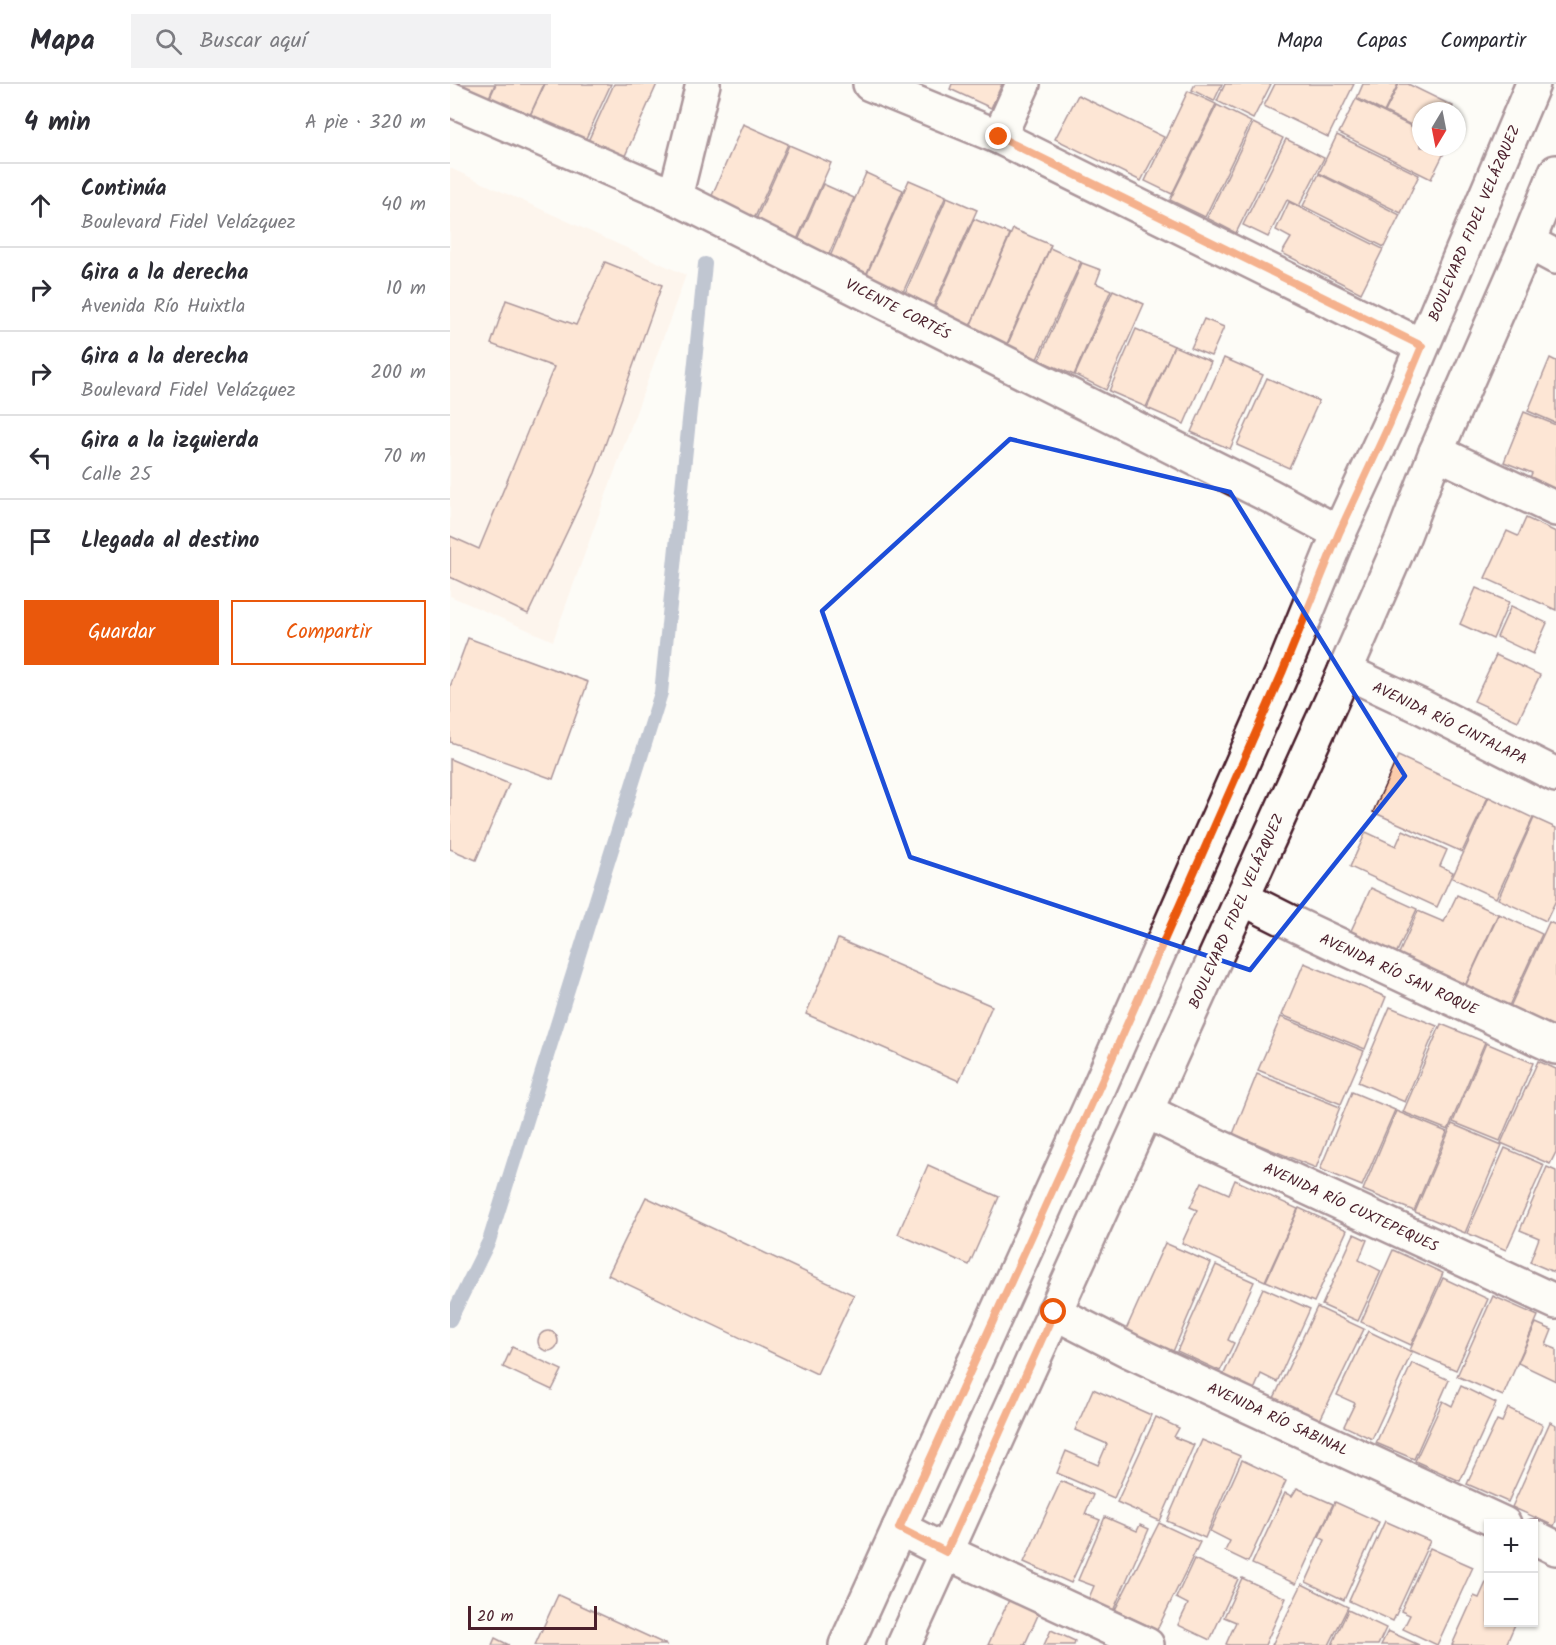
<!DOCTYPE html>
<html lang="es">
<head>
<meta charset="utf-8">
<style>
  :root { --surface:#fff; --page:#f2f2f3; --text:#2b2b33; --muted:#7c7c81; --line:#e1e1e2; --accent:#ea580c }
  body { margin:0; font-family:Kalam,sans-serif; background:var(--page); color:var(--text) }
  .controls { position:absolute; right:18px; bottom:18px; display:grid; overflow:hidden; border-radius:0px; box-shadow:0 2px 4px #0004 }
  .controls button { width:54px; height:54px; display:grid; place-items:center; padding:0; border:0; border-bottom:2px solid var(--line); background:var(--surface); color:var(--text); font:30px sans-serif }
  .compass { position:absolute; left:962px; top:18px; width:54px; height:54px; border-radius:50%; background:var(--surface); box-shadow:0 2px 4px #0004; rotate:190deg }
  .scale { position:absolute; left:18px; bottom:15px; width:129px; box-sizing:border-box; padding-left:6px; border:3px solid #4a1f2b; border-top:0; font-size:16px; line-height:21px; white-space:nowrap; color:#4a1f2b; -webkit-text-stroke:4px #fdfcf7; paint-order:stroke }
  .stop { position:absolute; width:18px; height:18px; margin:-14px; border:4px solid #ea580c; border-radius:50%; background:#fff }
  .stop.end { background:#ea580c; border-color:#fff; box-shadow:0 2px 6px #0008 }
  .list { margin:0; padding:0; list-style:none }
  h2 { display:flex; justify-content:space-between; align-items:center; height:78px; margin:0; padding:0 24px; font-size:26px }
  h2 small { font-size:20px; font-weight:400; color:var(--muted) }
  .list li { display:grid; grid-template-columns:39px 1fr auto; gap:18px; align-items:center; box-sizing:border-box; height:84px; padding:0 24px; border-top:2px solid var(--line) }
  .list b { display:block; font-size:22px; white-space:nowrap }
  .list p { margin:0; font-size:20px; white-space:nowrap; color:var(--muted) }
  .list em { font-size:20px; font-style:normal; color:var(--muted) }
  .actions { display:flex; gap:12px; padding:18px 24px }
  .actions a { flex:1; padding:14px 0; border:2px solid var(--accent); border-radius:0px; text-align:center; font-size:21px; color:var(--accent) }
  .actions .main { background:var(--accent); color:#fff }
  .icon { flex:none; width:33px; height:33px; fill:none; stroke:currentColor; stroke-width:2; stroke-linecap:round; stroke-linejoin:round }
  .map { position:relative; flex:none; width:1106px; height:1561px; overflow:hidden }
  header { display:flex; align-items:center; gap:36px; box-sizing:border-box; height:84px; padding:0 30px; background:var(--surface); border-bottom:2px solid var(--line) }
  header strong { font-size:28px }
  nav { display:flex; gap:33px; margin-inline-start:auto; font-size:21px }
  .search { width:420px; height:54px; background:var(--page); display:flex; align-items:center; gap:15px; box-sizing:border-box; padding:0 21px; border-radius:0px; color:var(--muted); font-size:22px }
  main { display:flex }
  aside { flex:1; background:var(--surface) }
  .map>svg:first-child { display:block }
  .built { fill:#fdeee0 }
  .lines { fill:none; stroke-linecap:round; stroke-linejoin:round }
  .stream { stroke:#7685a2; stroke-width:14 }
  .building { fill:#fcccab; stroke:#4a1f2b; stroke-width:1.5 }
  .pedestrian-casing { stroke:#4a1f2b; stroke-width:38 }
  .minor-casing { stroke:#4a1f2b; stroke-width:38 }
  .tertiary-casing { stroke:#4a1f2b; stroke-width:38 }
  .secondary-casing { stroke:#4a1f2b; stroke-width:38 }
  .pedestrian { stroke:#fdfcf7; stroke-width:33 }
  .minor { stroke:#fdfcf7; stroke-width:33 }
  .tertiary { stroke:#fdfcf7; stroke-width:33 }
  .secondary { stroke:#fdfcf7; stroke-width:33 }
  .route { stroke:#ea580c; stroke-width:8 }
  .marked { fill:none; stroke:#1d4ed8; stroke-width:4.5; stroke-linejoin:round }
  .labels { text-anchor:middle; stroke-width:6; stroke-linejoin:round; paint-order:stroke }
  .street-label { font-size:15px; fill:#4a1f2b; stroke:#fdfcf7 }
</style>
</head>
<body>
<header>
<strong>Mapa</strong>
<div class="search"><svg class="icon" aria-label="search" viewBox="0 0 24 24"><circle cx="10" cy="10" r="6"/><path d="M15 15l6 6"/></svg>Buscar aquí</div>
<nav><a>Mapa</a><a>Capas</a><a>Compartir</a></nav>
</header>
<main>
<aside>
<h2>4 min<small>A pie · 320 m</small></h2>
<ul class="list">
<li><svg class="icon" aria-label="ahead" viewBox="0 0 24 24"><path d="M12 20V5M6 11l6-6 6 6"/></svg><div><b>Continúa</b><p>Boulevard Fidel Velázquez</p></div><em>40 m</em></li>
<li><svg class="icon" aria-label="right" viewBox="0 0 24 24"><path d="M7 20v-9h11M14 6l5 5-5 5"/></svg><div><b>Gira a la derecha</b><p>Avenida Río Huixtla</p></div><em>10 m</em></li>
<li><svg class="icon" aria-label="right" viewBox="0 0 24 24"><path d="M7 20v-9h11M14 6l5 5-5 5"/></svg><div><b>Gira a la derecha</b><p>Boulevard Fidel Velázquez</p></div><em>200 m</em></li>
<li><svg class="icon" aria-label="left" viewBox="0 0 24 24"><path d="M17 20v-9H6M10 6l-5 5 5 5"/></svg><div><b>Gira a la izquierda</b><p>Calle 25</p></div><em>70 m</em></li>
<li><svg class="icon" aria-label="arrive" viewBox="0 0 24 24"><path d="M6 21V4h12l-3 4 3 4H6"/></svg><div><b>Llegada al destino</b></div></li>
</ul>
<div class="actions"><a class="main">Guardar</a><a>Compartir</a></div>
</aside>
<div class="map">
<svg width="1106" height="1561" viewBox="0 0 1106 1561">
  <rect width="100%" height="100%" fill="#fdfcf7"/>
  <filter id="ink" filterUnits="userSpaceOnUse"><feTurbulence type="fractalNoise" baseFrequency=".0167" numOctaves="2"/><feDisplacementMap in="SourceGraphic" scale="12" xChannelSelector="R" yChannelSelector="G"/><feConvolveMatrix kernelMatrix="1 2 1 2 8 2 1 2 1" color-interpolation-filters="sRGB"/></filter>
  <g filter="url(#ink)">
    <polygon class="built" points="0,84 236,191 103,557 0,512"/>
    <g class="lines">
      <polyline class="stream" points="0,1236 39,1157 211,609 255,180"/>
    </g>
    <g class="building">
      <polygon points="0,0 45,0 35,22"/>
      <polygon points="46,0 94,0 76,40 36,22"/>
      <polygon points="95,0 161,0 131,65 76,40"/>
      <polygon points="164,0 207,0 170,83 134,66"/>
      <polygon points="502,0 552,0 541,24 500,5"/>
      <polygon points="745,0 772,0 764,17 742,6"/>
      <polygon points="775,0 821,0 803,35 767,17"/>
      <polygon points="825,0 904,0 878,53 814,22"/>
      <polygon points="913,0 948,0 934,28 907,14"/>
      <polygon points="949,0 958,0 1003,22 1001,27 971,27 971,46 935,28"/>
      <polygon points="738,7 766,20 722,110 695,97"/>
      <polygon points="628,11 714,53 691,97 605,55"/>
      <polygon points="906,15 971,47 971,63 997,63 981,95 889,49"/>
      <polygon points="767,21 801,38 755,133 720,116"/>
      <polygon points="803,39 833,54 786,149 757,134"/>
      <polygon points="293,40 338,60 301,142 257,123"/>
      <polygon points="887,51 969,91 951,129 869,89"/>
      <polygon points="836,55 874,74 849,122 837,116 818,153 793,141"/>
      <polygon points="339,61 381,79 342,167 300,149"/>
      <polygon points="416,89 453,106 413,198 376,182"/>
      <polygon points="869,90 950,131 934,163 853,122"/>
      <polygon points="459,96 496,112 450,215 413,199"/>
      <polygon points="373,100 404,114 374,181 343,168"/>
      <polygon points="497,113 527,126 481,228 452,216"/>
      <polygon points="839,118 933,165 911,209 832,169 841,154 826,146"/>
      <polygon points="524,135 560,150 519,245 482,229"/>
      <polygon points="563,145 601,161 556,262 519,245"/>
      <polygon points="600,164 631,178 587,275 557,262"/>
      <polygon points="155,178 212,201 145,389 78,530 0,493 0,452 29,465 104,283 41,260 56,216 126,241"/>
      <polygon points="632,179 651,186 646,199 661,206 624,291 589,276"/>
      <polygon points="663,206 694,220 656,306 625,291"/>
      <polygon points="754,235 774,243 761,272 741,264"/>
      <polygon points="686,245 724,262 696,323 659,307"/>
      <polygon points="724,262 761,278 734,340 697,324"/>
      <polygon points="774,274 813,291 780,365 741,348"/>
      <polygon points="1100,274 1106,277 1106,339 1078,327"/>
      <polygon points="817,294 869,317 839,384 787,361"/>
      <polygon points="1074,328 1106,341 1106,409 1078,398 1082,389 1054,378"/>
      <polygon points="1076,434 1106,448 1106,526 1035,494 1057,447 1068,452"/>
      <polygon points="1026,504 1059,518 1043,555 1010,540"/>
      <polygon points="1061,522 1097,539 1083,570 1047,553"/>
      <polygon points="18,554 138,598 103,695 0,658 0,603"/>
      <polygon points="1046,571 1090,591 1068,637 1024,617"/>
      <polygon points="948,672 1038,713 1012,768 923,728"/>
      <polygon points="0,675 59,700 26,776 0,765"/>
      <polygon points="1039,713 1083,734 1046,814 1002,794"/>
      <polygon points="1084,734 1106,744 1106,816 1096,837 1048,815"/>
      <polygon points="953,746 997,766 990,782 1003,788 987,823 900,783 916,748 946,762"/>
      <polygon points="921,804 967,825 945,872 899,851"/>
      <polygon points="1007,811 1048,830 1014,904 947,874 968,827 994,838"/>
      <polygon points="1049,830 1092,850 1058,924 1014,905"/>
      <polygon points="1099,838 1106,841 1106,946 1059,925"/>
      <polygon points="388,855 542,922 509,997 356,930"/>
      <polygon points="854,879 936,913 915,965 832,931"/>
      <polygon points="940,923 987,942 955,1018 908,998"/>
      <polygon points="831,933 914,967 891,1020 808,986"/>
      <polygon points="991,940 1035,958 998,1046 953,1028"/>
      <polygon points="1036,959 1083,979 1050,1057 1003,1038"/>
      <polygon points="1088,977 1106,985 1106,1068 1100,1080 1051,1059"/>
      <polygon points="807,990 890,1023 866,1084 783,1050"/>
      <polygon points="902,1008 945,1026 912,1102 870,1085"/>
      <polygon points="946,1027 997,1048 964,1127 913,1106"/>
      <polygon points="1002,1040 1052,1061 1015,1149 965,1128"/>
      <polygon points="1055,1064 1094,1081 1056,1166 1017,1149"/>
      <polygon points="478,1081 549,1113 519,1181 448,1150"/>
      <polygon points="1097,1083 1106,1087 1106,1189 1080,1178 1089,1154 1070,1146"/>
      <polygon points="785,1096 848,1125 815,1197 732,1159 747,1126 740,1123 752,1098 779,1110"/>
      <polygon points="196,1113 404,1211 367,1290 158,1191"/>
      <polygon points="849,1124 897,1146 864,1218 816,1197"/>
      <polygon points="904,1150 917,1156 909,1176 931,1187 908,1237 872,1221"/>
      <polygon points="715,1159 761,1179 722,1270 674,1250"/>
      <polygon points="943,1166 993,1189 961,1261 911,1238"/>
      <polygon points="766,1181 804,1198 778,1256 784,1259 770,1287 727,1267"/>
      <polygon points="993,1194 1038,1215 1006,1286 960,1266"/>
      <polygon points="813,1204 860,1225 827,1298 811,1290 804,1306 773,1292"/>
      <polygon points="1043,1212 1088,1232 1053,1312 1007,1292"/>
      <polygon points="867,1223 914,1245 870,1336 824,1314"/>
      <polygon points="1086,1239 1102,1246 1096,1261 1106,1265 1106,1297 1068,1279"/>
      <polygon points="918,1247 962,1268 922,1355 894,1342 905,1319 887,1311"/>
      <circle cx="98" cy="1257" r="10"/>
      <polygon points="62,1263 112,1286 102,1306 53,1283"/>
      <polygon points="962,1279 999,1296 964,1375 926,1359"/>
      <polygon points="1011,1302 1046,1319 1010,1397 965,1377 993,1317 1002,1322"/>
      <polygon points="643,1305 701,1331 664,1414 607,1389 616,1367 648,1381 657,1360 625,1346"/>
      <polygon points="1058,1324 1093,1341 1058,1418 1017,1400 1047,1336 1052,1338"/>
      <polygon points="706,1333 729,1344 724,1353 744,1361 710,1437 667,1418"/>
      <polygon points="1100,1338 1106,1341 1106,1437 1104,1442 1062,1423"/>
      <polygon points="752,1356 790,1372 755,1454 717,1437"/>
      <polygon points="792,1376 836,1397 798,1478 775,1467 780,1457 760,1447"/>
      <polygon points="611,1397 643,1411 635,1430 650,1436 621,1499 574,1478"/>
      <polygon points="847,1404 883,1420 846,1500 802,1480 835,1409 842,1412"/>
      <polygon points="885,1418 929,1438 894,1516 856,1498 875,1456 869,1453"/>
      <polygon points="655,1433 687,1447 690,1441 699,1445 663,1527 638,1516 644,1502 628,1496"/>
      <polygon points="935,1437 980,1457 943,1537 899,1517"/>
      <polygon points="709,1439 750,1458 707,1546 665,1526"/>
      <polygon points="980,1464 1023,1483 987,1561 953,1545 960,1531 951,1527"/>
      <polygon points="744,1475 788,1495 760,1556 728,1541 738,1520 726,1514"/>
      <polygon points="792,1494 836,1514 815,1561 779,1561 776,1560 786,1538 774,1533"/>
      <polygon points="1038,1494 1038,1538 1066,1538 1056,1561 1002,1561 1024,1512 1029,1514"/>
      <polygon points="852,1500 898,1523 879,1561 822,1561"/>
      <polygon points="108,1511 217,1561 85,1561"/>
      <polygon points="559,1516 589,1529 575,1560 577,1561 538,1561"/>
      <polygon points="898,1526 936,1544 928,1561 882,1561"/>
      <polygon points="601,1546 625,1557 624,1561 594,1561"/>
      <polygon points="938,1547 969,1561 931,1561"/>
      <polygon points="45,1554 59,1561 42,1561"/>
    </g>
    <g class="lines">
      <g class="pedestrian-casing">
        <g id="pedestrian">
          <polyline points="420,0 549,53 972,262"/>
          <polyline points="549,53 573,0"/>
        </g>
      </g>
      <g class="minor-casing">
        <g id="minor">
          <polyline points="225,113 253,0"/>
          <polyline points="1078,158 1106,173"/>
          <polyline points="986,368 1106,425"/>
          <polyline points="895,587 970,622 1106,691"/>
          <polyline points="792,814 844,840 1106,963"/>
          <polyline points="696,1027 761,1059 1106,1218"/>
          <polyline points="604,1228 680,1267 1054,1440"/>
          <polyline points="449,1444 496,1468 697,1561"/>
          <polyline points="1084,1453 1106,1464"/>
        </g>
      </g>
      <g class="tertiary-casing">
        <polyline id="tertiary" points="0,15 225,113 820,412 889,449"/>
      </g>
      <g class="secondary-casing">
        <g id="secondary">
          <polyline points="396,1561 648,1006 832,589 889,449 940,339 1083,0"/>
          <polyline points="454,1561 895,587 952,456 986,368 1078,158 1106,88"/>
        </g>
      </g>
      <use href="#pedestrian" class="pedestrian"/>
      <use href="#minor" class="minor"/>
      <use href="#tertiary" class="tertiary"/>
      <use href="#secondary" class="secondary"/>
    </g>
  </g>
  <g class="lines" filter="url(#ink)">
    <polyline class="route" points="549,53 972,262 940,339 889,449 832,589 648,1006 449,1444 496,1468 604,1228"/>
  </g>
  <path d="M0 0H1106V1561H0ZM560,355L780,408L955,692L800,886L460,773L372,527Z" fill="#fdfcf7" fill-opacity=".55" fill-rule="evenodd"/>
  <path class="marked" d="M560,355L780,408L955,692L800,886L460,773L372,527Z"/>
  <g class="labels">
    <g class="street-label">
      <text transform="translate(1024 139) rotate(-67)" y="5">BOULEVARD FIDEL VELÁZQUEZ</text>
      <text transform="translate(448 225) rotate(27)" y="5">VICENTE CORTÉS</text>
      <text transform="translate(1000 639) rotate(26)" y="5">AVENIDA RÍO CINTALAPA</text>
      <text transform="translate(786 827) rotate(-66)" y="5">BOULEVARD FIDEL VELÁZQUEZ</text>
      <text transform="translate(949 890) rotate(25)" y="5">AVENIDA RÍO SAN ROQUE</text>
      <text transform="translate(901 1123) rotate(25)" y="5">AVENIDA RÍO CUXTEPEQUES</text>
      <text transform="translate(828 1335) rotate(25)" y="5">AVENIDA RÍO SABINAL</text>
    </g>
  </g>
</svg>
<div class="controls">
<button>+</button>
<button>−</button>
</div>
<svg class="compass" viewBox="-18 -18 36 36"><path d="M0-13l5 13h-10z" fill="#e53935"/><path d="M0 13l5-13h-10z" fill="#7c7c81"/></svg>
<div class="scale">20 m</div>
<div class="stop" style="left:604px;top:1228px"></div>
<div class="stop end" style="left:549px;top:53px"></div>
</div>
</main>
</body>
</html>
